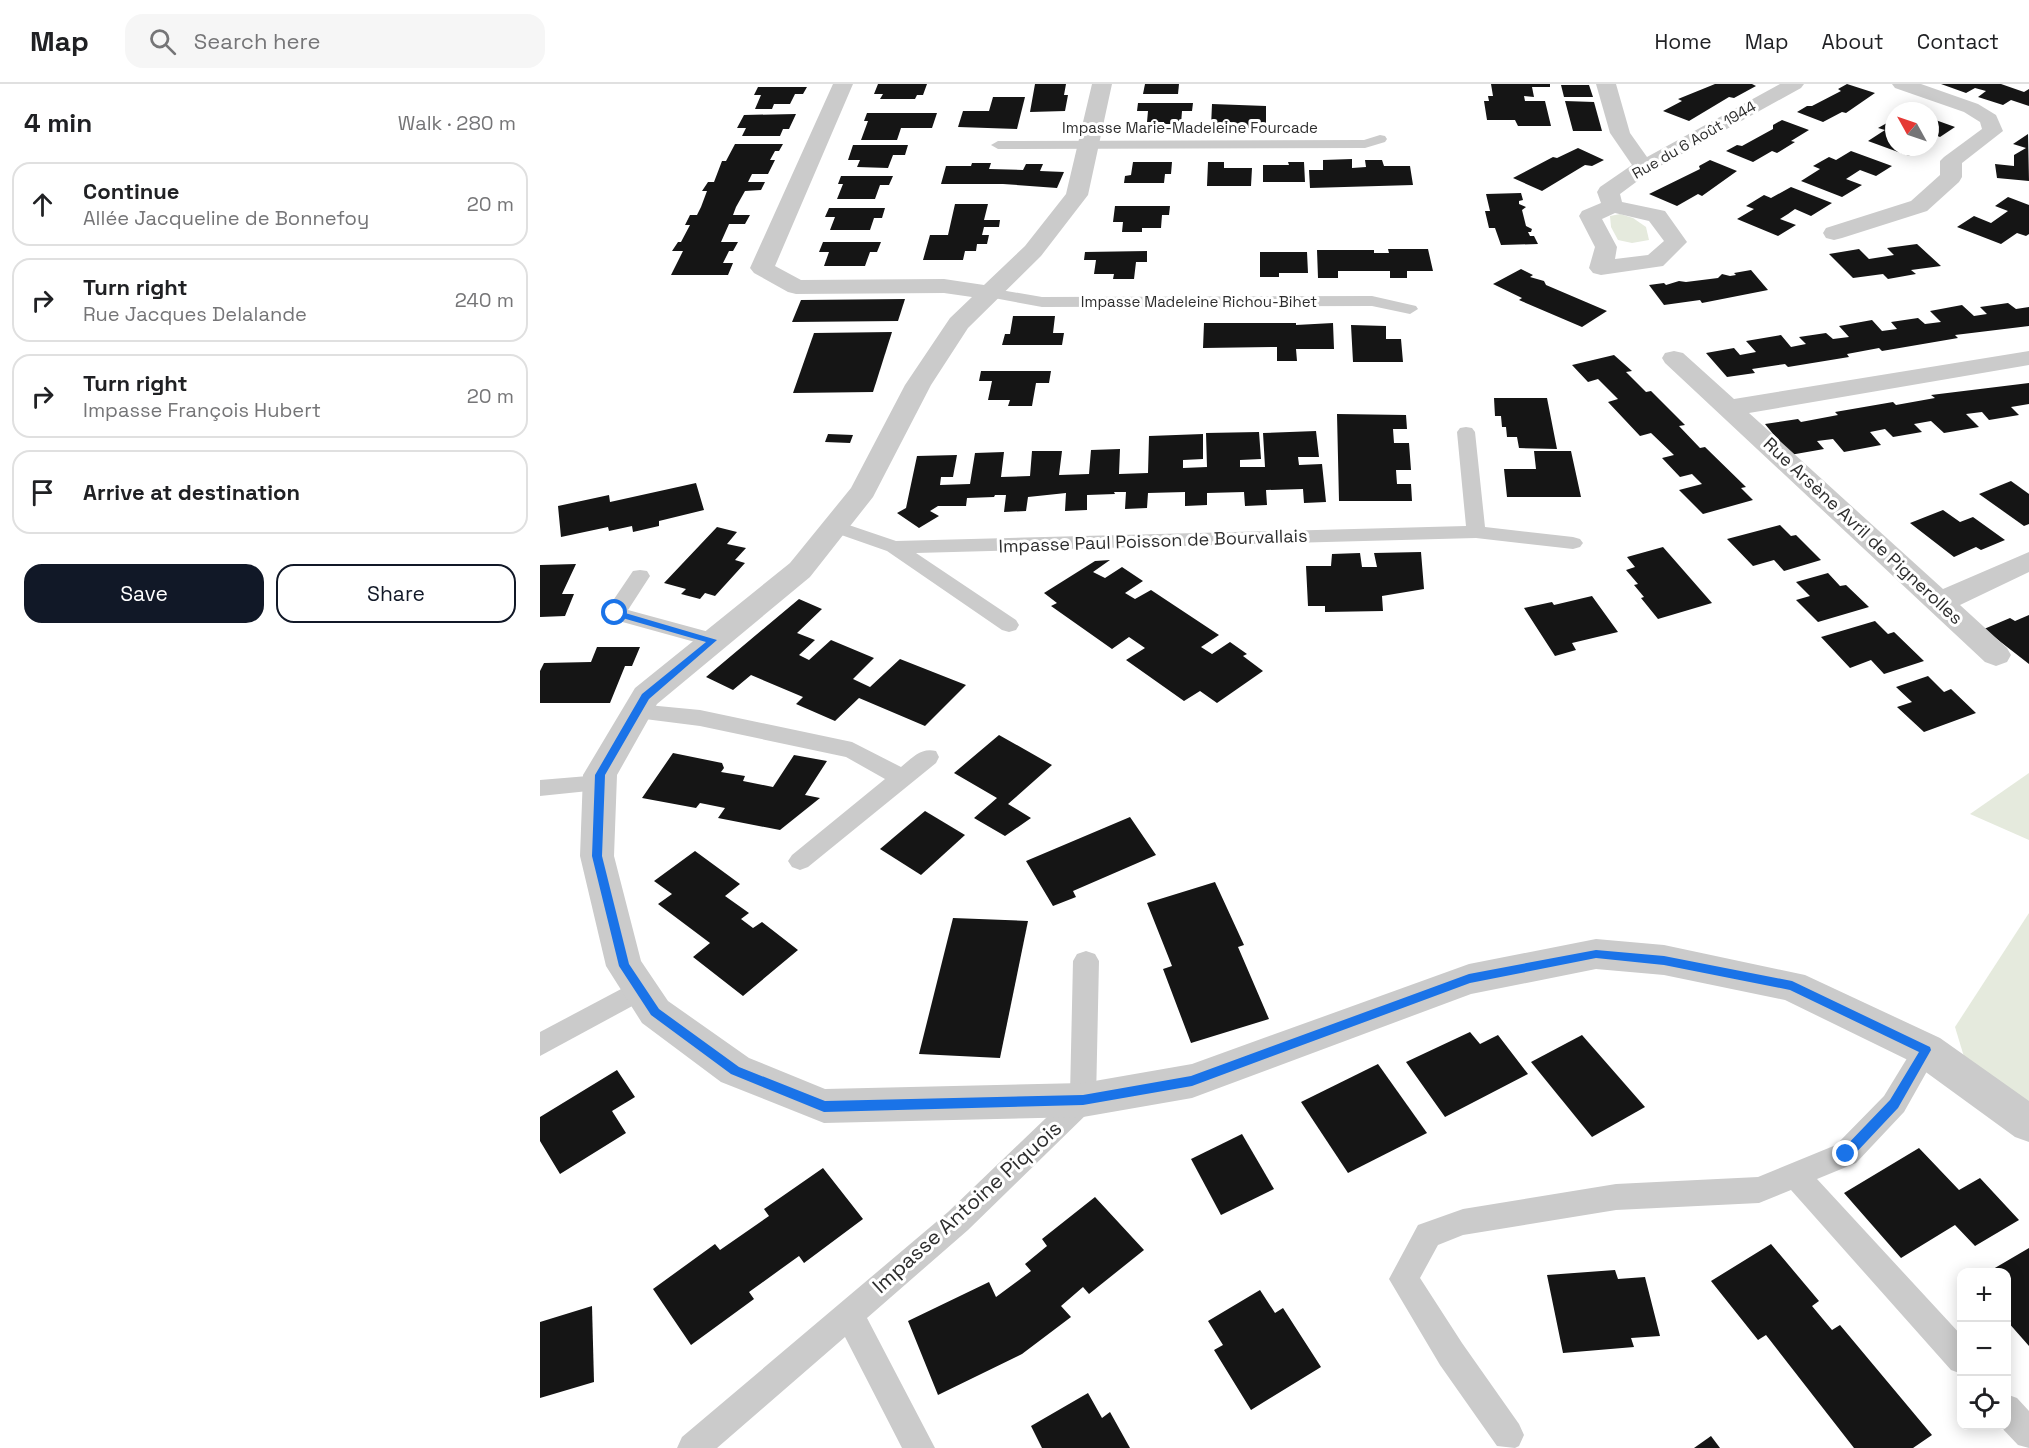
<!DOCTYPE html>
<html lang="en">
<head>
<meta charset="utf-8">
<style>
  :root { --surface:#fff; --page:#f6f6f6; --text:#202124; --muted:#757577; --line:#e0e0e0; --accent:#111827 }
  body { margin:0; font-family:"Space Grotesk",sans-serif; background:var(--page); color:var(--text) }
  .controls { position:absolute; right:18px; bottom:18px; display:grid; overflow:hidden; border-radius:12px; box-shadow:0 3px 15px #0003 }
  .controls button { width:54px; height:54px; display:grid; place-items:center; padding:0; border:0; border-bottom:2px solid var(--line); background:var(--surface); color:var(--text); font:30px sans-serif }
  .compass { position:absolute; left:1345px; top:18px; width:54px; height:54px; border-radius:50%; background:var(--surface); box-shadow:0 3px 15px #0003; rotate:310deg }
  .stop { position:absolute; width:18px; height:18px; margin:-14px; border:4px solid #1a73e8; border-radius:50%; background:#fff }
  .stop.end { background:#1a73e8; border-color:#fff; box-shadow:0 2px 6px #0008 }
  .list { margin:0; padding:0; list-style:none }
  h2 { display:flex; justify-content:space-between; align-items:center; height:78px; margin:0; padding:0 24px; font-size:26px }
  h2 small { font-size:20px; font-weight:400; color:var(--muted) }
  .list li { display:grid; grid-template-columns:39px 1fr auto; gap:18px; align-items:center; box-sizing:border-box; height:84px; margin:0 12px 12px; padding:0 12px; border:2px solid var(--line); border-radius:18px }
  .list b { display:block; font-size:22px; white-space:nowrap }
  .list p { margin:0; font-size:20px; white-space:nowrap; color:var(--muted) }
  .list em { font-size:20px; font-style:normal; color:var(--muted) }
  .actions { display:flex; gap:12px; padding:18px 24px }
  .actions a { flex:1; padding:14px 0; border:2px solid var(--accent); border-radius:18px; text-align:center; font-size:21px; color:var(--accent) }
  .actions .main { background:var(--accent); color:#fff }
  .icon { flex:none; width:33px; height:33px; fill:none; stroke:currentColor; stroke-width:2; stroke-linecap:round; stroke-linejoin:round }
  .map { position:relative; flex:none; width:1489px; height:1364px; overflow:hidden }
  header { display:flex; align-items:center; gap:36px; box-sizing:border-box; height:84px; padding:0 30px; background:var(--surface); border-bottom:2px solid var(--line) }
  header strong { font-size:28px }
  nav { display:flex; gap:33px; margin-inline-start:auto; font-size:21px }
  .search { width:420px; height:54px; background:var(--page); display:flex; align-items:center; gap:15px; box-sizing:border-box; padding:0 21px; border-radius:18px; color:var(--muted); font-size:22px }
  main { display:flex }
  aside { flex:1; background:var(--surface) }
  .map>svg:first-child { display:block }
  .green { fill:#e5eadd }
  .building { fill:#151515 }
  .lines { fill:none; stroke-linecap:round; stroke-linejoin:round }
  .lane { fill:#cbcbcb; fill-rule:evenodd }
  .street { fill:#cbcbcb; fill-rule:evenodd }
  .route { fill:#1a73e8 }
  .labels { text-anchor:middle; stroke-width:6; stroke-linejoin:round; paint-order:stroke }
  .far-street-label { font-size:15px; fill:#2e2e2e; stroke:#fff }
  .street-label { font-size:18px; fill:#2e2e2e; stroke:#fff }
  .near-street-label { font-size:21px; fill:#2e2e2e; stroke:#fff }
</style>
</head>
<body>
<header>
<strong>Map</strong>
<div class="search"><svg class="icon" aria-label="search" viewBox="0 0 24 24"><circle cx="10" cy="10" r="6"/><path d="M15 15l6 6"/></svg>Search here</div>
<nav><a>Home</a><a>Map</a><a>About</a><a>Contact</a></nav>
</header>
<main>
<aside>
<h2>4 min<small>Walk · 280 m</small></h2>
<ul class="list">
<li><svg class="icon" aria-label="ahead" viewBox="0 0 24 24"><path d="M12 20V5M6 11l6-6 6 6"/></svg><div><b>Continue</b><p>Allée Jacqueline de Bonnefoy</p></div><em>20 m</em></li>
<li><svg class="icon" aria-label="right" viewBox="0 0 24 24"><path d="M7 20v-9h11M14 6l5 5-5 5"/></svg><div><b>Turn right</b><p>Rue Jacques Delalande</p></div><em>240 m</em></li>
<li><svg class="icon" aria-label="right" viewBox="0 0 24 24"><path d="M7 20v-9h11M14 6l5 5-5 5"/></svg><div><b>Turn right</b><p>Impasse François Hubert</p></div><em>20 m</em></li>
<li><svg class="icon" aria-label="arrive" viewBox="0 0 24 24"><path d="M6 21V4h12l-3 4 3 4H6"/></svg><div><b>Arrive at destination</b></div></li>
</ul>
<div class="actions"><a class="main">Save</a><a>Share</a></div>
</aside>
<div class="map">
<svg width="1489" height="1364" viewBox="0 0 1489 1364">
  <rect width="100%" height="100%" fill="#fff"/>
  <g class="green">
    <polygon points="1080,130 1093,134 1106,143 1109,156 1092,159 1078,156 1071,143 1070,132"/>
    <polygon points="1489,689 1489,756 1430,730"/>
    <polygon points="1489,829 1489,1018 1425,976 1415,943"/>
  </g>
  <g class="building">
    <polygon points="338,0 387,0 383,11 377,11 375,15 340,15 343,10 334,10"/>
    <polygon points="495,0 526,0 524,11 528,11 525,27 490,28"/>
    <polygon points="605,0 639,0 638,10 603,10"/>
    <polygon points="951,0 1010,0 1010,3 992,3 994,13 984,12 985,17 1005,17 1011,42 978,42 975,36 947,36 944,17 949,17 948,12 953,12"/>
    <polygon points="1175,0 1212,0 1216,2 1194,14 1189,13 1149,37 1123,27 1142,17 1138,15"/>
    <polygon points="1307,0 1335,9 1306,29 1302,28 1283,38 1257,28 1267,22 1272,22 1301,7 1298,5"/>
    <polygon points="1401,0 1461,0 1484,8 1489,5 1489,22 1471,16 1463,21 1438,13 1446,7 1435,4 1426,9"/>
    <polygon points="1021,1 1049,1 1053,13 1024,13"/>
    <polygon points="218,3 267,3 263,10 255,10 250,20 234,20 232,25 215,25 221,11 214,11"/>
    <polygon points="453,13 485,13 477,45 418,43 423,27 449,27"/>
    <polygon points="1025,17 1054,18 1062,47 1033,47"/>
    <polygon points="598,19 653,19 652,27 642,27 641,40 624,40 624,38 607,38 608,27 597,27"/>
    <polygon points="672,20 726,22 726,44 707,44 707,40 671,43"/>
    <polygon points="327,29 397,29 392,44 361,44 357,56 321,56 328,37 324,37"/>
    <polygon points="256,30 249,45 243,45 240,52 202,52 206,44 197,44 204,31"/>
    <polygon points="1390,34 1415,43 1400,53 1390,49"/>
    <polygon points="1354,35 1354,63 1383,63 1369,72 1328,57 1345,46 1338,44"/>
    <polygon points="1242,36 1269,46 1251,57 1255,58 1237,69 1232,67 1213,78 1186,67 1197,61 1202,62 1233,45 1233,41"/>
    <polygon points="1488,50 1489,97 1457,94 1455,80 1474,82 1474,71 1486,64 1473,60"/>
    <polygon points="195,60 243,60 239,67 235,67 230,76 235,76 228,90 212,90 208,98 225,98 221,106 205,107 196,123 193,131 210,131 205,140 189,140 181,158 198,158 193,167 189,167 183,179 193,179 188,191 131,191 143,167 132,167 138,158 141,158 150,141 145,141 150,131 157,131 161,123 167,107 162,107 168,98 174,98 182,77 186,77"/>
    <polygon points="313,61 368,61 365,71 353,71 348,84 317,83 320,76 308,76"/>
    <polygon points="1038,64 1064,76 1052,82 1045,81 1002,107 973,94 1013,73 1017,74"/>
    <polygon points="1311,67 1352,82 1336,92 1320,86 1306,95 1322,101 1302,113 1261,97 1280,85 1273,82 1280,78 1289,73 1296,76"/>
    <polygon points="812,75 812,84 826,83 825,76 842,76 844,82 870,82 873,101 770,104 769,86 783,86 783,76"/>
    <polygon points="1170,76 1197,87 1162,112 1158,110 1137,122 1109,110 1160,85 1159,82"/>
    <polygon points="593,78 632,78 631,90 625,90 624,99 584,99 585,92 591,91"/>
    <polygon points="668,78 684,78 684,84 712,84 711,102 667,102"/>
    <polygon points="748,78 764,78 765,98 723,98 723,81 749,81"/>
    <polygon points="432,79 451,79 449,85 483,86 486,80 503,80 500,87 524,88 517,104 463,100 401,100 406,82 431,82"/>
    <polygon points="301,92 353,92 349,101 340,101 335,115 297,115 303,100 298,100"/>
    <polygon points="1251,103 1292,119 1271,132 1255,125 1248,130 1240,135 1256,141 1238,152 1197,135 1214,125 1206,122 1224,111 1231,114"/>
    <polygon points="981,109 983,116 979,117 979,120 986,123 982,126 986,142 992,145 991,148 988,148 990,152 994,152 998,160 961,161 955,144 949,144 945,127 950,127 946,110"/>
    <polygon points="1468,113 1489,121 1489,150 1486,152 1477,149 1461,160 1417,143 1434,132 1451,139 1468,127 1455,122"/>
    <polygon points="415,120 448,120 444,136 460,136 459,143 444,143 442,151 449,151 447,160 437,160 436,167 425,167 423,176 383,176 390,151 408,151"/>
    <polygon points="575,122 630,122 629,131 622,131 621,144 602,144 602,148 582,148 583,138 573,138"/>
    <polygon points="289,124 345,124 342,134 334,134 330,146 290,146 295,133 285,133"/>
    <polygon points="283,158 341,158 337,168 330,168 325,182 284,182 289,168 279,168"/>
    <polygon points="1377,160 1401,182 1371,186 1376,190 1348,195 1343,190 1313,194 1289,170 1319,165 1329,175 1354,171 1347,164"/>
    <polygon points="848,165 888,165 893,187 867,187 867,194 850,194 850,187 798,187 798,194 778,194 777,166 834,166 834,169 849,169"/>
    <polygon points="607,167 607,178 596,178 594,195 573,195 574,190 554,190 556,176 544,176 545,168"/>
    <polygon points="720,168 767,168 768,189 739,189 739,193 720,193"/>
    <polygon points="981,185 993,191 990,193 1004,197 1006,201 1067,227 1042,243 979,216 982,214 953,200"/>
    <polygon points="1211,186 1228,206 1162,219 1160,216 1124,221 1109,201 1124,199 1126,201 1139,197 1146,198 1178,194 1182,190 1190,192 1196,191 1194,189"/>
    <polygon points="365,215 358,237 252,238 261,216"/>
    <polygon points="1468,219 1476,225 1489,223 1489,242 1415,251 1418,254 1342,267 1339,264 1307,270 1309,273 1248,283 1245,280 1212,285 1215,289 1187,293 1166,269 1194,264 1200,271 1216,268 1206,257 1241,251 1251,263 1266,260 1259,253 1286,249 1293,255 1309,253 1299,242 1332,236 1342,247 1357,245 1351,238 1378,234 1385,240 1401,238 1390,227 1422,221 1434,232 1447,230 1440,223"/>
    <polygon points="473,232 515,232 513,249 524,249 522,261 462,261 465,250 470,250"/>
    <polygon points="664,239 756,239 756,241 793,239 794,265 756,265 757,277 737,277 737,263 663,264"/>
    <polygon points="811,241 846,242 846,255 861,255 863,278 813,278"/>
    <polygon points="352,248 333,308 253,309 274,249"/>
    <polygon points="1074,271 1092,287 1086,288 1106,308 1111,307 1145,341 1139,342 1160,364 1165,363 1206,403 1201,404 1213,416 1163,430 1139,406 1162,400 1152,390 1140,393 1122,374 1134,371 1111,349 1100,352 1068,318 1078,315 1058,295 1048,298 1032,281"/>
    <polygon points="441,287 511,287 509,299 496,299 492,322 468,322 470,316 448,316 452,297 439,297"/>
    <polygon points="1489,299 1489,320 1471,323 1479,331 1449,336 1442,328 1426,330 1439,343 1404,349 1391,337 1374,340 1382,348 1353,353 1345,345 1330,348 1341,361 1304,368 1293,355 1277,357 1284,365 1250,371 1225,340 1258,335 1261,338 1298,331 1295,328 1353,318 1356,321 1395,314 1391,311"/>
    <polygon points="954,314 1007,314 1017,365 979,364 977,353 967,353 966,343 962,343 961,332 955,332"/>
    <polygon points="797,330 866,331 867,345 853,345 854,359 869,359 871,386 856,386 857,400 871,400 872,417 799,417"/>
    <polygon points="776,347 779,373 758,373 759,381 782,380 786,418 764,419 763,405 726,406 727,421 705,422 704,408 667,409 667,421 645,422 645,408 608,409 607,424 585,425 586,408 574,408 575,410 547,411 547,426 525,427 526,409 488,413 486,427 464,428 466,411 455,411 454,413 427,414 426,422 398,422 390,427 399,432 379,444 357,429 366,424 377,372 417,371 413,393 401,393 400,401 430,400 435,369 464,368 461,393 490,392 492,367 522,367 519,391 549,390 551,366 580,365 579,390 608,389 609,352 663,350 663,375 643,376 643,384 667,383 666,349 719,348 721,375 700,376 700,383 725,383 723,349"/>
    <polygon points="288,350 313,351 310,359 285,358"/>
    <polygon points="994,367 1031,367 1041,413 967,413 964,385 996,385"/>
    <polygon points="1471,397 1489,410 1489,440 1484,442 1439,410"/>
    <polygon points="156,399 164,426 119,437 119,442 93,448 92,442 69,447 68,443 21,453 18,422 69,411 70,418"/>
    <polygon points="1403,426 1420,438 1433,433 1465,456 1441,466 1436,463 1414,473 1370,439"/>
    <polygon points="1240,441 1251,452 1256,451 1281,476 1244,487 1234,476 1213,482 1187,455"/>
    <polygon points="177,443 197,448 187,460 206,464 195,476 205,479 175,512 165,509 160,515 141,510 146,505 124,499"/>
    <polygon points="1123,463 1172,519 1118,535 1101,514 1104,513 1094,501 1098,500 1086,486 1095,483 1087,473"/>
    <polygon points="881,468 884,505 842,512 843,527 785,528 785,522 768,522 766,482 791,482 792,470 820,469 822,483 837,483 834,469"/>
    <polygon points="570,476 553,488 565,494 582,483 603,497 585,509 595,515 611,506 679,551 661,563 672,570 690,558 707,570 703,572 723,587 677,619 660,607 644,617 586,576 605,564 589,553 572,565 511,522 517,519 504,509 555,477"/>
    <polygon points="36,480 22,510 34,510 25,532 0,533 0,481"/>
    <polygon points="1288,489 1300,502 1306,501 1329,523 1278,538 1256,516 1270,512 1256,498"/>
    <polygon points="1052,512 1078,548 1032,559 1036,566 1015,572 984,524 1012,518 1014,521"/>
    <polygon points="259,515 282,525 257,549 275,556 259,571 269,576 291,556 334,574 313,595 330,603 360,575 426,601 385,642 319,614 295,637 256,620 263,613 211,591 193,606 166,593"/>
    <polygon points="1489,531 1489,580 1444,545 1470,534 1475,537"/>
    <polygon points="1335,537 1348,550 1354,548 1384,577 1344,590 1331,576 1310,584 1281,553"/>
    <polygon points="57,563 100,563 92,582 85,582 70,619 0,619 0,587 4,579 51,578"/>
    <polygon points="1388,592 1404,608 1411,605 1436,629 1384,648 1357,623 1372,618 1356,603"/>
    <polygon points="459,651 512,681 468,720 491,734 465,752 434,734 457,714 414,689"/>
    <polygon points="133,669 182,679 184,684 181,688 205,692 203,697 233,703 254,671 287,677 265,711 280,714 240,746 178,734 185,724 160,719 156,724 102,714"/>
    <polygon points="385,727 425,751 381,791 340,765"/>
    <polygon points="590,733 616,771 533,807 536,813 513,822 486,777"/>
    <polygon points="155,767 200,800 185,812 209,829 201,835 213,844 222,838 258,866 203,912 153,873 170,859 118,820 132,810 114,797"/>
    <polygon points="675,798 704,861 698,863 729,935 651,959 623,885 632,882 607,819"/>
    <polygon points="413,834 488,837 460,974 379,970"/>
    <polygon points="930,948 940,960 958,951 988,990 905,1033 866,978"/>
    <polygon points="1042,951 1105,1023 1052,1053 991,978"/>
    <polygon points="838,980 887,1049 808,1089 761,1018"/>
    <polygon points="77,986 95,1013 72,1027 86,1049 20,1090 0,1057 0,1033"/>
    <polygon points="702,1050 734,1105 681,1131 651,1075"/>
    <polygon points="1379,1064 1419,1106 1440,1094 1479,1136 1435,1162 1415,1141 1361,1174 1304,1109"/>
    <polygon points="283,1084 323,1135 264,1179 259,1172 209,1208 214,1215 151,1261 113,1205 175,1160 180,1166 229,1132 224,1125"/>
    <polygon points="555,1113 604,1166 549,1210 543,1203 521,1222 531,1233 482,1270 398,1311 368,1237 449,1198 456,1213 491,1187 485,1180 507,1162 502,1155"/>
    <polygon points="1231,1160 1279,1217 1272,1222 1292,1246 1300,1241 1392,1351 1373,1364 1314,1364 1226,1251 1218,1256 1171,1197"/>
    <polygon points="1489,1164 1489,1262 1467,1237 1467,1188 1448,1188"/>
    <polygon points="1075,1186 1078,1195 1105,1193 1120,1252 1091,1254 1094,1263 1023,1269 1007,1191"/>
    <polygon points="720,1206 735,1229 743,1224 781,1283 711,1326 674,1266 683,1261 668,1237"/>
    <polygon points="52,1222 54,1298 0,1314 0,1238"/>
    <polygon points="548,1309 562,1334 570,1328 590,1364 502,1364 491,1342"/>
    <polygon points="1171,1352 1180,1364 1154,1364"/>
  </g>
  <g class="lines">
    <g class="lane">
      <polygon points="840,51 845,52 847,55 845,58 825,64 458,65 451,61 458,57 824,56"/>
      <polygon points="449,204 502,213 832,212 876,222 878,225 870,230 832,222 502,223 443,212 441,209 443,206"/>
      <polygon points="926,343 932,344 935,348 945,443 1033,453 1040,455 1043,459 1040,463 1033,465 936,454 376,469 476,536 479,541 476,546 469,548 462,546 347,467 287,446 284,442 287,438 294,436 356,457 926,442 917,348 920,344"/>
      <polygon points="100,486 107,487 110,492 88,526 180,551 183,556 180,561 173,563 68,534 65,529 68,524 93,487"/>
      <path d="M97,620L160,626L312,658L361,683C372,674 381,663 396,667L399,673L396,679L268,783L260,786L252,783L248,777L252,771L345,695L306,673L160,642L89,633L86,628L89,623Z"/>
      <polygon points="60,691 68,693 71,699 68,705 0,712 0,696"/>
      <polygon points="546,867 555,870 559,877 556,1016 553,1024 428,1146 327,1234 395,1364 362,1364 305,1253 177,1364 137,1364 142,1353 408,1128 530,1011 533,877 537,870"/>
      <polygon points="100,895 109,899 113,906 109,913 0,972 0,948"/>
      <polygon points="1386,955 1395,958 1399,966 1364,1028 1316,1079 1277,1095 1422,1252 1422,1290 1411,1286 1251,1106 1219,1119 1076,1126 923,1151 898,1161 880,1194 922,1259 979,1340 984,1351 979,1362 975,1364 957,1362 900,1281 849,1195 878,1141 923,1125 1076,1100 1218,1093 1296,1061 1344,1012 1377,958"/>
      <polygon points="1466,1310 1477,1314 1489,1327 1489,1364 1478,1361 1460,1342 1466,1342"/>
    </g>
    <g class="street">
      <polygon points="293,0 313,0 235,182 261,196 404,195 444,201 485,162 526,110 552,0 572,0 548,111 501,172 428,244 391,301 333,413 270,493 117,620 77,691 74,772 101,877 128,917 209,974 285,1005 543,999 652,980 929,880 1056,855 1124,861 1265,891 1400,954 1489,1017 1489,1058 1475,1053 1372,978 1245,916 1124,891 1056,885 931,910 652,1014 543,1033 284,1039 181,998 102,939 66,882 40,772 43,691 95,604 250,479 311,404 365,301 410,234 432,213 404,209 256,210 248,208 214,189 210,184"/>
      <path d="M1056,0H1076L1090,49L1107,73L1240,0H1264L1261,4L1111,87L1080,110L1082,118L1125,127L1147,158L1123,182L1061,191L1053,189L1049,184L1055,163L1039,132L1042,127L1061,119L1057,108L1060,103L1092,81L1070,49ZM1075,129L1109,137L1124,157L1108,171L1075,175L1077,163L1062,135Z"/>
      <polygon points="1352,0 1381,0 1438,20 1456,31 1463,47 1422,79 1422,93 1419,98 1387,127 1302,154 1294,156 1286,154 1283,149 1286,144 1371,117 1400,91 1400,77 1404,73 1442,45 1440,38 1424,28 1355,4"/>
      <polygon points="1134,267 1143,269 1194,315 1489,267 1489,281 1209,329 1403,505 1489,468 1489,488 1420,521 1467,564 1471,571 1467,578 1456,582 1445,578 1125,279 1122,274 1125,269"/>
    </g>
  </g>
  <polygon class="route" points="75,526 177,556 109,615 65,691 62,772 89,880 119,925 199,983 285,1017 543,1011 651,992 929,890 1056,866 1124,872 1252,897 1390,963 1391,966 1358,1024 1311,1074 1306,1075 1302,1074 1302,1066 1350,1016 1379,968 1250,906 1124,881 1056,874 930,899 652,1002 543,1021 284,1028 191,990 111,931 79,882 52,772 55,691 102,610 166,558 72,531 70,529"/>
  <g class="labels">
    <g class="far-street-label">
      <text x="650" y="49">Impasse Marie-Madeleine Fourcade</text>
      <text transform="translate(1154 56) rotate(-30)" y="5">Rue du 6 Août 1944</text>
      <text x="659" y="223">Impasse Madeleine Richou-Bihet</text>
    </g>
    <g class="street-label">
      <text transform="translate(1323 447) rotate(43)" y="6">Rue Arsène Avril de Pignerolles</text>
      <text transform="translate(613 457) rotate(-2)" y="6">Impasse Paul Poisson de Bourvallais</text>
    </g>
    <g class="near-street-label">
      <text transform="translate(427 1123) rotate(-42)" y="7">Impasse Antoine Piquois</text>
    </g>
  </g>
</svg>
<div class="controls">
<button>+</button>
<button>−</button>
<button><svg class="icon" aria-label="locate" viewBox="0 0 24 24"><circle cx="12" cy="12" r="6"/><path d="M12 2v4M12 18v4M2 12h4M18 12h4"/></svg></button>
</div>
<svg class="compass" viewBox="-18 -18 36 36"><path d="M0-13l5 13h-10z" fill="#e53935"/><path d="M0 13l5-13h-10z" fill="#757577"/></svg>
<div class="stop" style="left:75px;top:529px"></div>
<div class="stop end" style="left:1306px;top:1070px"></div>
</div>
</main>
</body>
</html>
